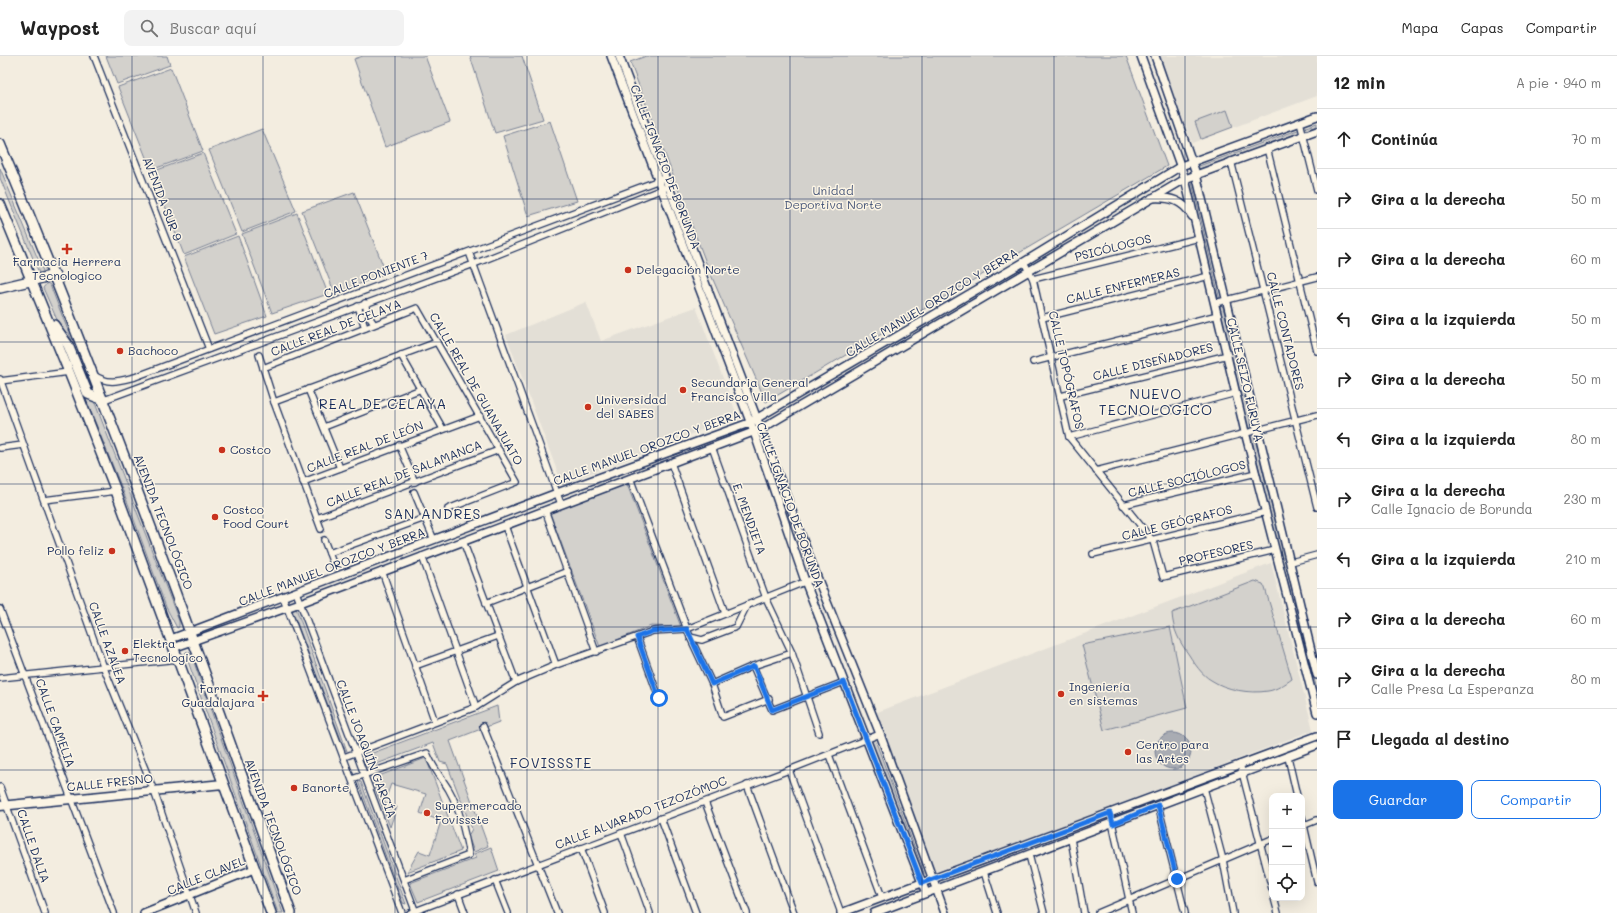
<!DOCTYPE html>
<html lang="es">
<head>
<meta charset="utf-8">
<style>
  :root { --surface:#fff; --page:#f2f2f2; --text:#222; --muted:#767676; --line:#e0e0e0; --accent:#1a73e8 }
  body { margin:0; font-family:Mali,sans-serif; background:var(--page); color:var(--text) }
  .controls { position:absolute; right:12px; bottom:12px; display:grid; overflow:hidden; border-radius:8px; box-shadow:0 4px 16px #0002 }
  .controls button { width:36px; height:36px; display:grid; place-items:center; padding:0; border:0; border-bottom:1px solid var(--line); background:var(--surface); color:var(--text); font:20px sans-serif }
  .stop { position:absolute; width:12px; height:12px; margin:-9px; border:3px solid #1a73e8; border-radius:50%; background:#fff }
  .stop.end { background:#1a73e8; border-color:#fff; box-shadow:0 1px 4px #0008 }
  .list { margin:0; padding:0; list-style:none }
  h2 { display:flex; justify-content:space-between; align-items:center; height:52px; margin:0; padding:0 16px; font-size:17px }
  h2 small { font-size:13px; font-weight:400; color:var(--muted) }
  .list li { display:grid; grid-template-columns:26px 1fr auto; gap:12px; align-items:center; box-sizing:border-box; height:60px; padding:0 16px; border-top:1px solid var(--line) }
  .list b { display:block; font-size:15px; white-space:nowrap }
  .list p { margin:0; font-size:13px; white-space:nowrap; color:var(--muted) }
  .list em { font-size:13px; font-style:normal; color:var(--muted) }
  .actions { display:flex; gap:8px; padding:12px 16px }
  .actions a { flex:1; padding:9px 0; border:1px solid var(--accent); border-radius:8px; text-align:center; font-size:14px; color:var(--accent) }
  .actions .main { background:var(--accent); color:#fff }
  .icon { flex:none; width:22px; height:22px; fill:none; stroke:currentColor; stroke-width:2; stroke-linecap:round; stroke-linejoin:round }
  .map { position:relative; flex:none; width:1317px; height:857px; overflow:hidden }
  header { display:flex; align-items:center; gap:24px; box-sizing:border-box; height:56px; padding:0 20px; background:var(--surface); border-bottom:1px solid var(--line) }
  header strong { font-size:19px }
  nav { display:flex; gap:22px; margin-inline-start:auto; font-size:14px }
  .search { width:280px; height:36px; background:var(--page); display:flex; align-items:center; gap:10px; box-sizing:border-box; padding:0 14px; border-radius:8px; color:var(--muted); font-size:15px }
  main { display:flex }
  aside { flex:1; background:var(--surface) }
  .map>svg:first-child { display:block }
  .built { fill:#e3dfd6 }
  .green { fill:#d3d1cc; stroke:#778095 }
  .water { fill:#a9acb3; stroke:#707a91 }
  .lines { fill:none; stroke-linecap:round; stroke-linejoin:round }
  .minor-casing { stroke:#1b2f5e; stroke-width:8 }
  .tertiary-casing { stroke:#1b2f5e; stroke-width:10 }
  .secondary-casing { stroke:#1b2f5e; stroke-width:11 }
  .primary-casing { stroke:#1b2f5e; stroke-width:12 }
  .minor { stroke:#fcf5e5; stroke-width:5.5 }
  .tertiary { stroke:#fcf5e5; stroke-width:7 }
  .secondary { stroke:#fcf5e5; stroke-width:8 }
  .primary { stroke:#fcf5e5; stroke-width:9 }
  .route { stroke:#1a73e8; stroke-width:5 }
  .grid { fill:none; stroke:#1b2f5e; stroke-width:1; stroke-opacity:0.55 }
  .poi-dot { fill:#c8321e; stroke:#fcf5e5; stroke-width:1.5 }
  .labels { text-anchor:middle; stroke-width:3; stroke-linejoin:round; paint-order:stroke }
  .street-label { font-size:12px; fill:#1b2f5e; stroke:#fcf5e5 }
  .park-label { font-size:12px; fill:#49587a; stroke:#fcf5e5 }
  .poi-label { font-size:12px; fill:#1b2f5e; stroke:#fcf5e5; text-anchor:start }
  .quarter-label { font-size:14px; letter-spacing:1px; fill:#1b2f5e; stroke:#fcf5e5 }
</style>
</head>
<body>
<header>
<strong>Waypost</strong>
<div class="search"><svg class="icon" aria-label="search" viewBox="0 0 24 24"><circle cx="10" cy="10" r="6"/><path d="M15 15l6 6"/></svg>Buscar aquí</div>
<nav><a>Mapa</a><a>Capas</a><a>Compartir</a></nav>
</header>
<main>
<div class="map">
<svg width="1317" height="857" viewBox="0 0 1317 857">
  <rect width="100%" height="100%" fill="#f3ede0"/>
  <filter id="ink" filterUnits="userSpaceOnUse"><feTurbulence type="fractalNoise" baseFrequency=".025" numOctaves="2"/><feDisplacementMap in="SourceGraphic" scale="8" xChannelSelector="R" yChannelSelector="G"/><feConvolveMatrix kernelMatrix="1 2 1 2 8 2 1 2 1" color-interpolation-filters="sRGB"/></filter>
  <g filter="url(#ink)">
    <g class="built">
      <polygon points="1159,0 1317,0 1317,40 1192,87"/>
      <polygon points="586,246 601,285 696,251 737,359 658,392 562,428 506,279"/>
      <polygon points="1271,507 1313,674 1114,751 935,816 875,657"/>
    </g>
    <g class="green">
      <polygon points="106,0 167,0 170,9 117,28"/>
      <polygon points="363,0 425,0 450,66 385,91 354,3"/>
      <polygon points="470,0 522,0 543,63 495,77"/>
      <polygon points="646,0 1126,0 1167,110 766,346 708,212 630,6"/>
      <polygon points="171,12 203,95 151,114 118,31"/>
      <polygon points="1227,54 1233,71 1201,83 1195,66"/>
      <polygon points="550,65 577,145 528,160 503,80"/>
      <polygon points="1317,67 1317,70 1197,114 1196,111 1199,110"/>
      <polygon points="262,73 296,155 242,176 209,94"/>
      <polygon points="203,97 236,178 184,199 152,116"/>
      <polygon points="0,112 43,215 44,219 40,220 39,217 0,122"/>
      <polygon points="1190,125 1192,126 1220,244 1218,243 1189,127"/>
      <polygon points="354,136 386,217 335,238 302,155"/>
      <polygon points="297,157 328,238 272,257 242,178"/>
      <polygon points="238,180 267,260 214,278 184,201"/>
      <polygon points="47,227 50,229 90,330 87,332 43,232"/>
      <polygon points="1221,249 1223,251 1252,370 1251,373 1248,371 1220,251"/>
      <polygon points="83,336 95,347 179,565 179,571 177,572 166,551 129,450"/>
      <polygon points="1252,378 1254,379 1317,634 1317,650 1251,380"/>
      <polygon points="627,428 681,571 651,570 600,591 550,457"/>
      <path d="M1255,525L1263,528L1265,532L1292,623C1285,628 1276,634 1268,635C1250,638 1226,634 1211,624C1202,619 1194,607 1189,599C1179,585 1173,574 1172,557Z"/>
      <polygon points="294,552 296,552 347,695 345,694 292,554"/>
      <polygon points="1170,571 1187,652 1104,674 1082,589"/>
      <polygon points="187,595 191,598 283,857 278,857 185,597"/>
      <polygon points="497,650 499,666 450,685 488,790 474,796 468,780 472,773 447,708 440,706 433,687 366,712 362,701"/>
      <polygon points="874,681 924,817 923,821 870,684"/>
      <polygon points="426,702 461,795 407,816 419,795 430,799 441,765 420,757 426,738 391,728 384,747 397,751 390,771 371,723"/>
      <polygon points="358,725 361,726 406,848 403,847"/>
      <polygon points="491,791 499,815 418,846 410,827 476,802 474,798"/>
    </g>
    <circle class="water" cx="1173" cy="695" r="18"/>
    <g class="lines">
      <g class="minor-casing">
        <g id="minor">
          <polyline points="94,0 209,293"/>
          <polyline points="1300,66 1317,134"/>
          <polyline points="1267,92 1317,295"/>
          <polyline points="1231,105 1317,451"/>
          <polyline points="469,196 561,448"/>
          <polyline points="1024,206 1033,223 1069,381 1153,485 1163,521 1275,494"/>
          <polyline points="1033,223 1199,182"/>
          <polyline points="365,247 368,259 374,268"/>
          <polyline points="1215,247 1317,221"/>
          <polyline points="358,250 365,272"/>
          <polyline points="1042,262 1209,220"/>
          <polyline points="259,299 274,346 321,473"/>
          <polyline points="401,299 443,373"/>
          <polyline points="1033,306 1218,259"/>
          <polyline points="263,312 417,252 517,426 448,453"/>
          <path d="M94,319C108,329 119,325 135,321L662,123"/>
          <polyline points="0,323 104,612 154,735 196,857"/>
          <polyline points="0,325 69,316"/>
          <polyline points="308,333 340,412"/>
          <polyline points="1061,340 1228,299"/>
          <polyline points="104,344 474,208 670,130"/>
          <polyline points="274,346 437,286"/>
          <polyline points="324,371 421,333"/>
          <polyline points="1069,381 1236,337"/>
          <polyline points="399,389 415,426"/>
          <polyline points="712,391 766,542 792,597 819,677"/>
          <polyline points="0,392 23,389"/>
          <polyline points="671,407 725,557"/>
          <polyline points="1096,415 1317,359"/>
          <polyline points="630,422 690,581 712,628 723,661 769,643"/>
          <polyline points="303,426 480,360"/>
          <polyline points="414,436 434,484"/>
          <polyline points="44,444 116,435"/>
          <polyline points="1123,449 1256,417"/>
          <polyline points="545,454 596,596"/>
          <polyline points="317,462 499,394"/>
          <polyline points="505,470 556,609"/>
          <polyline points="324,484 334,510"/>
          <polyline points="463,485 516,626"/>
          <polyline points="329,497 425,462"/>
          <polyline points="1093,498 1266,456"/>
          <polyline points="422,500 476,651"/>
          <polyline points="1291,506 1317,499"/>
          <polyline points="382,515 435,666"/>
          <polyline points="296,536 416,857"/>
          <polyline points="283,541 402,857"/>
          <polyline points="486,547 568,515"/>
          <polyline points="0,553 114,857"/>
          <polyline points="637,581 659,642"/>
          <polyline points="690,581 702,584 736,571 747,549"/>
          <polyline points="415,610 498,580"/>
          <polyline points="753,610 772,654 844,626"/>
          <polyline points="0,622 178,603"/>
          <polyline points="712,628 753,610 792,597"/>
          <polyline points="483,670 557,857"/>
          <polyline points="829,699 882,841"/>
          <polyline points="344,701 476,651 516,626 556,609 653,575 687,573 817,521"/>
          <polyline points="1288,701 1297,740"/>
          <polyline points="1240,708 1272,833"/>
          <polyline points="789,714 841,857"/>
          <path d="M352,723L427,697C433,712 441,721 449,734C460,753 465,778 469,799L404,824"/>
          <polyline points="747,729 794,857"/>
          <polyline points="0,731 45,857"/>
          <polyline points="1204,732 1223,804 1233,857"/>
          <polyline points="705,746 747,857"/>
          <polyline points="1158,749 1185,857"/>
          <polyline points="1110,757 1132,857"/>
          <polyline points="1302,761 1317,826"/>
          <polyline points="661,762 696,857"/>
          <polyline points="1302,770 1317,764"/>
          <polyline points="621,777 650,857"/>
          <polyline points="1071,783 1084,857"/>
          <polyline points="581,792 605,857"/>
          <polyline points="1029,799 1044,857"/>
          <polyline points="984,816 997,857"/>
          <polyline points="495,824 508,857"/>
          <polyline points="458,838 465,857"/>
          <polyline points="1274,842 1278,857"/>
          <polyline points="410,857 789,714 880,678"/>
          <polyline points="1098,857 1272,783"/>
        </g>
      </g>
      <g class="tertiary-casing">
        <g id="tertiary">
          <polyline points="611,0 754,376 805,525 926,837"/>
          <polyline points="619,0 817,521 880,678 945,857"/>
          <polyline points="1141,0 1185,123 1245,376 1317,657"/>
          <polyline points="1155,0 1196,118 1317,619"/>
          <path d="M1152,142C1170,141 1183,144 1192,160"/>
          <polyline points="171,583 557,437 749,367 1024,206 1181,110 1317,60"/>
          <polyline points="173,592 300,547 761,373 1185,123 1317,75"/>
          <polyline points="144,857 254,813"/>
          <polyline points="841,857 1317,680"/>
          <polyline points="874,857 1317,689"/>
        </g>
      </g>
      <g class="secondary-casing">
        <polyline id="secondary" points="0,750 223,728"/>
      </g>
      <g class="primary-casing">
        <g id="primary">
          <path d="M0,88C106,342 199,598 291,857"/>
          <polyline points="0,148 69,316 116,435 271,857"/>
          <polyline points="0,232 55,219"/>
          <polyline points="54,269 68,289 88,338 104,344"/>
        </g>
      </g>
      <use href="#minor" class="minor"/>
      <use href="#tertiary" class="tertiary"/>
      <use href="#secondary" class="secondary"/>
      <use href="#primary" class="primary"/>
    </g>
  </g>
  <g class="lines" filter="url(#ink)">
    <polyline class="route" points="659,642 637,581 653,575 687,573 712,628 754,610 772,654 844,626 922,827 1110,757 1113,768 1158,749 1177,823"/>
  </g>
  <path class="grid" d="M132,0V857M263,0V857M395,0V857M527,0V857M658,0V857M790,0V857M922,0V857M1054,0V857M1185,0V857M0,143H1317M0,286H1317M0,428H1317M0,571H1317M0,714H1317"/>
  <g class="poi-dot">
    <path d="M65 187h4v4h4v4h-4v4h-4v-4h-4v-4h4z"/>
    <circle cx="628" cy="214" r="4"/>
    <circle cx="120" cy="295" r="4"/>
    <circle cx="683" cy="334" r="4"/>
    <circle cx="588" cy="351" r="4"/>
    <circle cx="222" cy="394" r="4"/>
    <circle cx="215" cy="461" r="4"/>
    <circle cx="112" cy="495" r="4"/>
    <circle cx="125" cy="595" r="4"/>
    <circle cx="1061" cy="638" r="4"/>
    <path d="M261 634h4v4h4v4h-4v4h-4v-4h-4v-4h4z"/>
    <circle cx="1128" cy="696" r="4"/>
    <circle cx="294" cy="732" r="4"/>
    <circle cx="427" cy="757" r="4"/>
  </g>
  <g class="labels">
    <g class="street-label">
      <text transform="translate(665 111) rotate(69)" y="4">CALLE IGNACIO DE BORUNDA</text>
      <text transform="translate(162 143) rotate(69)" y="4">AVENIDA SUR 9</text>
      <text transform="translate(1113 192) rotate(-14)" y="4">PSICÓLOGOS</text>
      <text transform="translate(376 219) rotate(-21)" y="4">CALLE PONIENTE 7</text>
      <text transform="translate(1123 230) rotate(-14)" y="4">CALLE ENFERMERAS</text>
      <text transform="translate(932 247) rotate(-31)" y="4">CALLE MANUEL OROZCO Y BERRA</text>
      <text transform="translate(336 272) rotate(-21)" y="4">CALLE REAL DE CELAYA</text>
      <text transform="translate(1285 275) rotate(76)" y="4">CALLE CONTADORES</text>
      <text transform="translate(1153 306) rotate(-14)" y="4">CALLE DISEÑADORES</text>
      <text transform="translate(1066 314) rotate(77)" y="4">CALLE TOPÓGRAFOS</text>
      <text transform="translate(1245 324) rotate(77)" y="4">CALLE SEIZO FURUYA</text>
      <text transform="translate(476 333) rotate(60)" y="4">CALLE REAL DE GUANAJUATO</text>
      <text transform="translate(365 391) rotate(-21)" y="4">CALLE REAL DE LEÓN</text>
      <text transform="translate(647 392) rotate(-20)" y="4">CALLE MANUEL OROZCO Y BERRA</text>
      <text transform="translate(404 418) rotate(-21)" y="4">CALLE REAL DE SALAMANCA</text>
      <text transform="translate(1187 423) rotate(-14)" y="4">CALLE SOCIÓLOGOS</text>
      <text transform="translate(790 449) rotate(70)" y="4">CALLE IGNACIO DE BORUNDA</text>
      <text transform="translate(749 463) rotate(70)" y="4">E. MENDIETA</text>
      <text transform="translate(163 466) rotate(69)" y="4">AVENIDA TECNOLÓGICO</text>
      <text transform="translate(1177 467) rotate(-14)" y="4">CALLE GEÓGRAFOS</text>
      <text transform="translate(1216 497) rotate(-13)" y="4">PROFESORES</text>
      <text transform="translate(332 511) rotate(-21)" y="4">CALLE MANUEL OROZCO Y BERRA</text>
      <text transform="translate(107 587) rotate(70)" y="4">CALLE AZALEA</text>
      <text transform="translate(55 667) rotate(70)" y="4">CALLE CAMELIA</text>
      <text transform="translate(366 693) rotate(69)" y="4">CALLE JOAQUÍN GARCÍA</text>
      <text transform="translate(110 727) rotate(-6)" y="4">CALLE FRESNO</text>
      <text transform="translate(641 757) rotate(-21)" y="4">CALLE ALVARADO TEZOZÓMOC</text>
      <text transform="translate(273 771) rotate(70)" y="4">AVENIDA TECNOLÓGICO</text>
      <text transform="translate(33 790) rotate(71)" y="4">CALLE DALIA</text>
      <text transform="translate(206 820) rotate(-22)" y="4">CALLE CLAVEL</text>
    </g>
    <g class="park-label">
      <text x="833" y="139">Unidad<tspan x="833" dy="14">Deportiva Norte</tspan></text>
    </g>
    <g class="poi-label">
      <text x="67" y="210" text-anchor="middle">Farmacia Herrera<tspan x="67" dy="14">Tecnologico</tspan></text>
      <text x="636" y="218">Delegación Norte</text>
      <text x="128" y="299">Bachoco</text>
      <text x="691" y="331">Secundaria General<tspan x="691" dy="14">Francisco Villa</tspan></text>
      <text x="596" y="348">Universidad<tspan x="596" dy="14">del SABES</tspan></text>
      <text x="230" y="398">Costco</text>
      <text x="223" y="458">Costco<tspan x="223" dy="14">Food Court</tspan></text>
      <text x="104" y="499" text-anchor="end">Pollo feliz</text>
      <text x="133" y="592">Elektra<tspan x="133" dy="14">Tecnologico</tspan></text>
      <text x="1069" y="635">Ingeniería<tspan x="1069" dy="14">en sistemas</tspan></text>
      <text x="255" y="637" text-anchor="end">Farmacia<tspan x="255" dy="14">Guadalajara</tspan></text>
      <text x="1136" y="693">Centro para<tspan x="1136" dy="14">las Artes</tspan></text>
      <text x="302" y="736">Banorte</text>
      <text x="435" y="754">Supermercado<tspan x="435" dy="14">Fovissste</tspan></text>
    </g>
    <g class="quarter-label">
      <text x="1156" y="343">NUEVO<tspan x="1156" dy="16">TECNOLOGICO</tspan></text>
      <text x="383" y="353">REAL DE CELAYA</text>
      <text x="433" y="463">SAN ANDRES</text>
      <text x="551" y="712">FOVISSSTE</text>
    </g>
  </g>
</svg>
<div class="controls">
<button>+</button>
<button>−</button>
<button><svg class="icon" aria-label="locate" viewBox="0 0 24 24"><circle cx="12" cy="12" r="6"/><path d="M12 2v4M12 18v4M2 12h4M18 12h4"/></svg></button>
</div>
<div class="stop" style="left:659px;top:642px"></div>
<div class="stop end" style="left:1177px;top:823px"></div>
</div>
<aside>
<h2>12 min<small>A pie · 940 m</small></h2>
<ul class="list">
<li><svg class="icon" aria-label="ahead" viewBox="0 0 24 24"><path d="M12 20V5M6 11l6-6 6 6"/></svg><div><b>Continúa</b></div><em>70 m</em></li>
<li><svg class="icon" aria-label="right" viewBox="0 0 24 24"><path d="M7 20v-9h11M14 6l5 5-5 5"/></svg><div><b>Gira a la derecha</b></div><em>50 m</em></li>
<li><svg class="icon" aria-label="right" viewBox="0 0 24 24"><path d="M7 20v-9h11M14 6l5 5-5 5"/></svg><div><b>Gira a la derecha</b></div><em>60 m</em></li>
<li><svg class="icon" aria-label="left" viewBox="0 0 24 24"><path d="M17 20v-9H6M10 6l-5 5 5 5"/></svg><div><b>Gira a la izquierda</b></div><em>50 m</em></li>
<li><svg class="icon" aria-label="right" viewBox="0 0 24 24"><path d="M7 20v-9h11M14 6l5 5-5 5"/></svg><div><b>Gira a la derecha</b></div><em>50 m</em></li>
<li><svg class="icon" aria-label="left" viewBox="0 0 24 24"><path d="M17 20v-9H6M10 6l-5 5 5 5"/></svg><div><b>Gira a la izquierda</b></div><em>80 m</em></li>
<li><svg class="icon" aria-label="right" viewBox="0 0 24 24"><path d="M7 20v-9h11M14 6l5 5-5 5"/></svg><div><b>Gira a la derecha</b><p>Calle Ignacio de Borunda</p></div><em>230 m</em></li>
<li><svg class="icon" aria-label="left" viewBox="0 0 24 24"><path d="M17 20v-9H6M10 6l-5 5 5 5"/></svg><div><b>Gira a la izquierda</b></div><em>210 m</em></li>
<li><svg class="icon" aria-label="right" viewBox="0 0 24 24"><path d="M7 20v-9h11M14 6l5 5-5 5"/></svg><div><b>Gira a la derecha</b></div><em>60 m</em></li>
<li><svg class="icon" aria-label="right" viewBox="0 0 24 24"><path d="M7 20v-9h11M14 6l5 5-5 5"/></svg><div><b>Gira a la derecha</b><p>Calle Presa La Esperanza</p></div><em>80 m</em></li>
<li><svg class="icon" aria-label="arrive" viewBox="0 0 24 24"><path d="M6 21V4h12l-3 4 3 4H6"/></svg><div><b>Llegada al destino</b></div></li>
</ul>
<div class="actions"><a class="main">Guardar</a><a>Compartir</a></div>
</aside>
</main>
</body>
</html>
